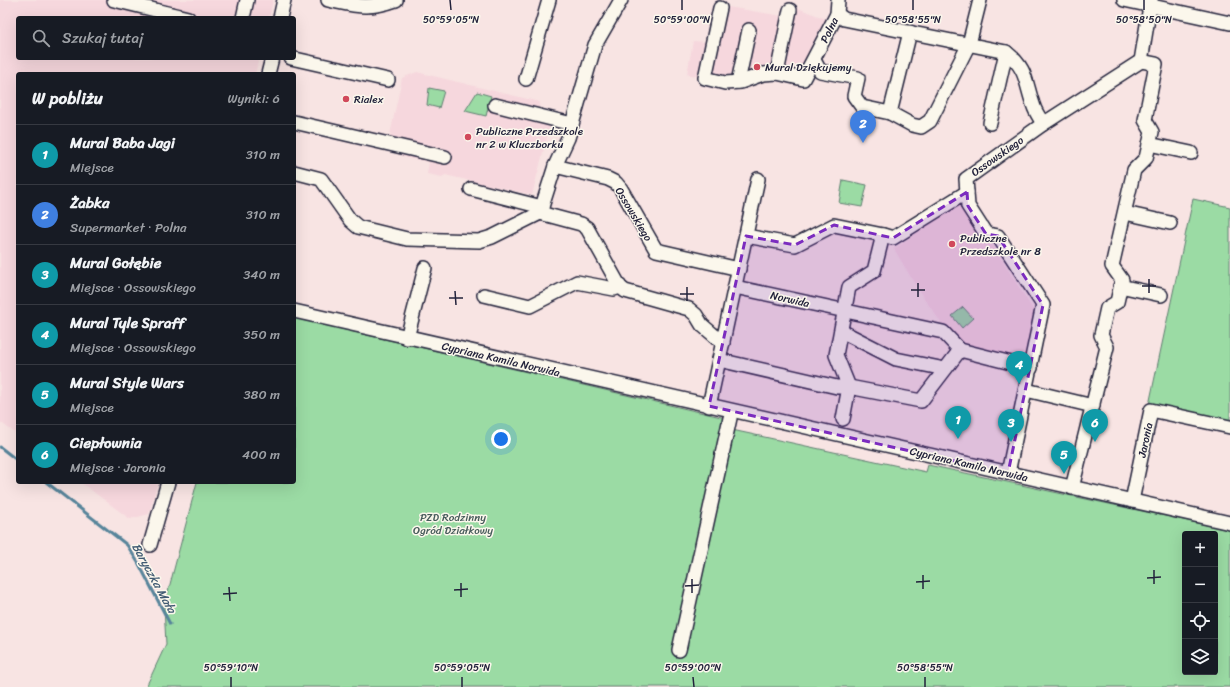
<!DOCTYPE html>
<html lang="pl">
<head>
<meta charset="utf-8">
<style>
  :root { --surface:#171b24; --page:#242831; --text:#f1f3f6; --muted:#9ea1a6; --line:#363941; --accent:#2563eb }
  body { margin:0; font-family:Sriracha,sans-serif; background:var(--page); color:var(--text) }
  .controls { position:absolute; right:12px; bottom:12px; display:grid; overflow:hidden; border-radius:4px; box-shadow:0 4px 16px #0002 }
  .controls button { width:36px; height:36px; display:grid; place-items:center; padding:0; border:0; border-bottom:1px solid var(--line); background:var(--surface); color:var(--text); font:20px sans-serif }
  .you { position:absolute; left:501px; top:439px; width:14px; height:14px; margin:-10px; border:3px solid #fff; border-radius:50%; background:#1a73e8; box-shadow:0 0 0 6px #1a73e833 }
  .badge { display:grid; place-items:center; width:26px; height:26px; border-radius:50%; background:var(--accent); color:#fff; font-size:13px; font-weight:700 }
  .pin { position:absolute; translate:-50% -33px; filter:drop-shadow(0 1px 2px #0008) }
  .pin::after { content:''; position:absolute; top:21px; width:14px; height:12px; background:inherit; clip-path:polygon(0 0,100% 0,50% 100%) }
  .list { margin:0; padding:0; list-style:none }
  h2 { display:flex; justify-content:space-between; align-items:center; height:52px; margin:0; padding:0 16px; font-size:17px }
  h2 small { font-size:13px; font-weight:400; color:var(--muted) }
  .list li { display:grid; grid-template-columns:26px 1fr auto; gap:12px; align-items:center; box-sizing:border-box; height:60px; padding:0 16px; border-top:1px solid var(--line) }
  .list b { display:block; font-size:15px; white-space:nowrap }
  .list p { margin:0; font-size:13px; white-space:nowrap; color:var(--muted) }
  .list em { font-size:13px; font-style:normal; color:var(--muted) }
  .icon { flex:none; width:22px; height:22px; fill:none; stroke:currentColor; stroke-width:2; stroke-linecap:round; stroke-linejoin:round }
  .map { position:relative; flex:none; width:1230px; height:687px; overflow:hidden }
  .search { position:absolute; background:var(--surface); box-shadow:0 4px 16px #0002; left:16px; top:16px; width:280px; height:44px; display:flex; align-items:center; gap:10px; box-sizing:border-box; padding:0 14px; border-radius:4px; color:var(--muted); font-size:15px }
  .panel { position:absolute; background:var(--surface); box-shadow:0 4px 16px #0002; left:16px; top:72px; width:280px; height:412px; border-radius:4px }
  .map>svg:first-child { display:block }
  .built { fill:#f6d7dd }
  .green { fill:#9bdba4; stroke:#5e7e70; fill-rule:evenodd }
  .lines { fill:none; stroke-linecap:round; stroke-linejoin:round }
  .stream { stroke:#57849a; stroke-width:3 }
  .minor-casing { stroke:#22223b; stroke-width:16 }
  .minor { stroke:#fbf7ec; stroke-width:13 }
  .marked { fill:#7b2cbf; fill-opacity:0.2; stroke:#7b2cbf; stroke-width:3; stroke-dasharray:8 5; stroke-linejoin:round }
  .ticks { fill:none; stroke:#22223b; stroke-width:1.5 }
  .poi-dot { fill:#d1495b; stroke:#fbf7ec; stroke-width:1.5 }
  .labels { text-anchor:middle; stroke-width:3; stroke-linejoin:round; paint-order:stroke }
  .street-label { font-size:11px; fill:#22223b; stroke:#fbf7ec }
  .poi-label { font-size:11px; fill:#22223b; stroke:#fbf7ec; text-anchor:start }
  .park-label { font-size:11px; fill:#465a5a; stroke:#fbf7ec }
  .water-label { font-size:12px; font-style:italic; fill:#415b73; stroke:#fbf7ec }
  .ticks-label { font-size:10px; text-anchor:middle; fill:#22223b; stroke:#fbf7ec; stroke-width:3; stroke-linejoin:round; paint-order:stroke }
</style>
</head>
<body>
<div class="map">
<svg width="1230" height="687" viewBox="0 0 1230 687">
  <rect width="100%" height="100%" fill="#f8e4e3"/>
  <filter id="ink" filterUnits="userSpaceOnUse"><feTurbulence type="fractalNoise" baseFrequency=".025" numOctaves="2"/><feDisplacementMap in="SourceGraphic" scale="8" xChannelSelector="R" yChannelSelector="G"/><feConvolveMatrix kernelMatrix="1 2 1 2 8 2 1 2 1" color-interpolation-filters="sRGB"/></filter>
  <g filter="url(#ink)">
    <g class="built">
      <polygon points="0,0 273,0 269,18 18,18 18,58 259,58 255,74 18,74 18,435 0,422"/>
      <polygon points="716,5 782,16 790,5 839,24 806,86 768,76 738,87 687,74 693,41 708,42"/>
      <polygon points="417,72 540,102 536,122 550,126 532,195 445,175 442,177 427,174 429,162 407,158 387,149 402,78"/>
      <polygon points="962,204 985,240 993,246 1034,311 1025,360 963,345 947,331 919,291 894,249 940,217"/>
      <polygon points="80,482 158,482 149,514 130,519"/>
    </g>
    <g class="green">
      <polygon points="429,88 444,91 439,108 427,105"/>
      <polygon points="477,92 491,96 486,116 465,111"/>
      <polygon points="843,180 867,185 862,207 839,203"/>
      <polygon points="1193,199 1230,207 1230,422 1149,405"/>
      <polygon points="963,307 973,318 962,328 952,316"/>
      <path d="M294,318L734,420L732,430L926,472L928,465L1230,530V687H146L166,644L164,607L197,482H294ZM1185,534H1215V672H1185Z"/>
    </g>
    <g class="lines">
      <g class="stream">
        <polyline points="0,447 18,461"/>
        <polyline points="46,482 127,545 139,564 170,624"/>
      </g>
      <g class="minor-casing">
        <g id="minor">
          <polyline points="114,0 188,18"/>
          <path d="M328,0C357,6 368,10 396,0"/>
          <polyline points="621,0 595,45 568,138 555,166 608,179 616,183 621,189 656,250 739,269"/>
          <polyline points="1124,0 1230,23"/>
          <polyline points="720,8 705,78 725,83 741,82 763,74 777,73 803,79 837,14 838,0"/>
          <polyline points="837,14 844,19 1006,52 990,123"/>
          <polyline points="243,18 247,0"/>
          <polyline points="280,18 284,0"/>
          <path d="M1006,52C1028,69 1025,83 1034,107C1036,113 1040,118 1043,124"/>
          <polyline points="291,58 388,80"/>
          <polyline points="814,60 820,71 858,78 854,96 862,107 890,113 910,32"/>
          <polyline points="1141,61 1151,0"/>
          <polyline points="777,73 790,10"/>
          <polyline points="268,74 272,58"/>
          <polyline points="526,79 549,0"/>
          <polyline points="738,82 749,30"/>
          <polyline points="495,105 572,124"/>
          <polyline points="890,113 912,125 921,127 930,121 969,44 980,0"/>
          <polyline points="294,122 445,157"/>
          <polyline points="1149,144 1191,153"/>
          <polyline points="294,172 321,179 350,220 358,227 407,239 479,241 492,237 540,213 555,166"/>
          <polyline points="471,189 542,207"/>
          <polyline points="540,213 581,224 587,228 620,287 625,291 689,309 696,315 702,325 723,343"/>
          <polyline points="1125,213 1170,223"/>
          <polyline points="746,236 795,245 834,225 883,235"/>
          <polyline points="1120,286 1161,295"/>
          <polyline points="735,287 943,332 960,350"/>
          <polyline points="484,295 530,306 577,282 614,289 620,287"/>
          <polyline points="294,311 1230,523"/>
          <polyline points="841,331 896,359 945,369"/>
          <polyline points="407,338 425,268"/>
          <polyline points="719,360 837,387 849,387 836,355 849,287 874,271 883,235 893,238 967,192"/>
          <polyline points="1026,390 1093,406"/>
          <polyline points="709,406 758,179"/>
          <polyline points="843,419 849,387 921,401 960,350 1031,368"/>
          <polyline points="1008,473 1043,305 998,236 986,234 968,206 966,179 1043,124 1141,61"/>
          <polyline points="1072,488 1107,347 1101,335 1107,308 1117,302 1122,280 1112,266 1134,170 1146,158 1152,132 1145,120 1156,64 1141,61"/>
          <polyline points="1132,501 1151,410 1230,427"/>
          <polyline points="150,545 168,482"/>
          <polyline points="679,650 730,418"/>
        </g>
      </g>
      <use href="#minor" class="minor"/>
    </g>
  </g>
  <path class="marked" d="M967,192L968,206L986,234L998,236L1043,305L1008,473L709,406L746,236L795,245L834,225L893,238Z"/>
  <path class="ticks" d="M450,0L451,10M682,0V10M913,0V10M1144,0V10M1149,279V293M918,283V297M1142,286H1156M687,287V301M911,290H925M455,291L456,305M680,294H694M449,298H463M1154,570V584M923,575V589M1147,578L1161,577M692,579V593M916,582L930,581M461,583V597M685,586L699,585M229,587L230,601M454,590L468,589M223,594L237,593M231,677V687M462,677V687M693,677L694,687M925,677V687"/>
  <g class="poi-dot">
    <circle cx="757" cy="67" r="4"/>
    <circle cx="346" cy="99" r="4"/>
    <circle cx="468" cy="137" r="4"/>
    <circle cx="952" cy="244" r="4"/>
  </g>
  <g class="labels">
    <g class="street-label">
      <text transform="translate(829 30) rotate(-64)" y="4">Polna</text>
      <text transform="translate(997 156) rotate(-35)" y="4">Ossowskiego</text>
      <text transform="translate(634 214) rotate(59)" y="4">Ossowskiego</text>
      <text transform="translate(790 299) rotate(13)" y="4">Norwida</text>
      <text transform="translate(501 359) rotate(13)" y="4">Cypriana Kamila Norwida</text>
      <text transform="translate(1145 440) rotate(-78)" y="4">Jaronia</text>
      <text transform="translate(969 464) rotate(13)" y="4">Cypriana Kamila Norwida</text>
    </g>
    <g class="poi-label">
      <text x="765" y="71">Mural Dziękujemy</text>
      <text x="354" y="103">Rialex</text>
      <text x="476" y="135">Publiczne Przedszkole<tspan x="476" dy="13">nr 2 w Kluczborku</tspan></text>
      <text x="960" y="242">Publiczne<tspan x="960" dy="13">Przedszkole nr 8</tspan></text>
    </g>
    <g class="park-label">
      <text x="453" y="521">PZD Rodzinny<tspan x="453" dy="13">Ogród Działkowy</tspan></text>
    </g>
    <g class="water-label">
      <text transform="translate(154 578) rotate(61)" y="4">Baryczka Mała</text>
    </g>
  </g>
  <g class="ticks-label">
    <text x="451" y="23">50°59'05"N</text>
    <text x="682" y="23">50°59'00"N</text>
    <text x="913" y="23">50°58'55"N</text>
    <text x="1144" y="23">50°58'50"N</text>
    <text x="231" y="671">50°59'10"N</text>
    <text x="462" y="671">50°59'05"N</text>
    <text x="693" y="671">50°59'00"N</text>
    <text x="925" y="671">50°58'55"N</text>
  </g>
</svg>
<div class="controls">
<button>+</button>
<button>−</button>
<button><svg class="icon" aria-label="locate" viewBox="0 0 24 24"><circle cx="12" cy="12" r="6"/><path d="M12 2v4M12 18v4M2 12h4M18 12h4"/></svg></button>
<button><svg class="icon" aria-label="layers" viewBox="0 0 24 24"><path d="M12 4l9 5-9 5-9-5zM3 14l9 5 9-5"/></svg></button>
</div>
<div class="you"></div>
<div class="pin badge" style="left:958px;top:439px;background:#0f9aa8">1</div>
<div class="pin badge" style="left:863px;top:143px;background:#3f7fe0">2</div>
<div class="pin badge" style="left:1011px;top:442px;background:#0f9aa8">3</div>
<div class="pin badge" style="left:1019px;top:384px;background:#0f9aa8">4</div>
<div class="pin badge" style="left:1064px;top:474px;background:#0f9aa8">5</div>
<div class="pin badge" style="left:1095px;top:442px;background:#0f9aa8">6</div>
<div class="search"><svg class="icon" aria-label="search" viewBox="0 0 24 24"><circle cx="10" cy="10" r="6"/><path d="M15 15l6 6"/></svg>Szukaj tutaj</div>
<section class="panel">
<h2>W pobliżu<small>Wyniki: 6</small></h2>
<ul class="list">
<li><span class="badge" style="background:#0f9aa8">1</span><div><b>Mural Baba Jagi</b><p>Miejsce</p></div><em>310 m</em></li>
<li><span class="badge" style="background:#3f7fe0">2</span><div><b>Żabka</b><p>Supermarket · Polna</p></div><em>310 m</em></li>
<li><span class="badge" style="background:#0f9aa8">3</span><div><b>Mural Gołębie</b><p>Miejsce · Ossowskiego</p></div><em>340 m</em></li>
<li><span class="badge" style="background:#0f9aa8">4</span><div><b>Mural Tyle Spraff</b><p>Miejsce · Ossowskiego</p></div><em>350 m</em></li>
<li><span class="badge" style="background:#0f9aa8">5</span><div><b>Mural Style Wars</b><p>Miejsce</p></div><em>380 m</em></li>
<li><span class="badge" style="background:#0f9aa8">6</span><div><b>Ciepłownia</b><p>Miejsce · Jaronia</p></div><em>400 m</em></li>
</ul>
</section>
</div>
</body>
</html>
